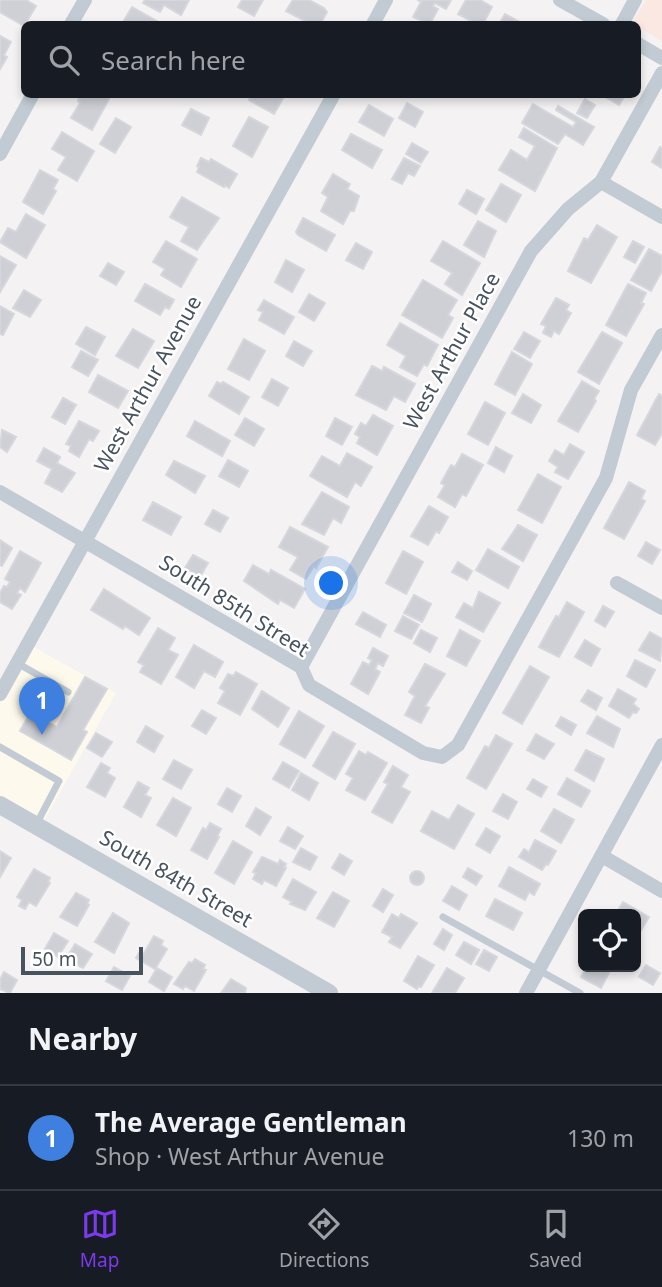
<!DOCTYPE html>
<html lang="en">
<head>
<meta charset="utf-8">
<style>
  :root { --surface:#171b24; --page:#20242c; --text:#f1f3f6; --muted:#9ea1a6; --line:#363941; --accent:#7c3aed }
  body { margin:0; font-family:"Noto Sans",sans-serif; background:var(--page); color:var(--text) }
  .controls { position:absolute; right:21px; bottom:21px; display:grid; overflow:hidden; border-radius:10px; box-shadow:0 4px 10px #0003 }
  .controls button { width:63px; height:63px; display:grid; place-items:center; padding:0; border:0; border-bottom:2px solid var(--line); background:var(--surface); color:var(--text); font:35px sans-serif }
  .scale { position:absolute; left:21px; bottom:18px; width:122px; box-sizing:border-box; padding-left:7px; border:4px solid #485360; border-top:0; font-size:19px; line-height:24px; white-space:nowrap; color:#485360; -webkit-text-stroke:5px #fff; paint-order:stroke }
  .you { position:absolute; left:332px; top:584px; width:24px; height:24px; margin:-18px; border:5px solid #fff; border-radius:50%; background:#1a73e8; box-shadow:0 0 0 10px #1a73e833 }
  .badge { display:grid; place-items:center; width:46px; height:46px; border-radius:50%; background:var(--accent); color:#fff; font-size:23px; font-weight:700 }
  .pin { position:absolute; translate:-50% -58px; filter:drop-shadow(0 2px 4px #0008) }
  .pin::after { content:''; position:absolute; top:37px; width:24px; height:21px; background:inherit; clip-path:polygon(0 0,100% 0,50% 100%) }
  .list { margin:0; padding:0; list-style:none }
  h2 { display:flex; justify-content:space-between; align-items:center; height:91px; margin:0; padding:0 28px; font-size:30px }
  h2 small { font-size:23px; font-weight:400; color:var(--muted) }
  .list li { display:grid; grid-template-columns:46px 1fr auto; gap:21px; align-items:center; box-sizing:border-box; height:105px; padding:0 28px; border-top:2px solid var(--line) }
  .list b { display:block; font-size:26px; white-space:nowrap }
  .list p { margin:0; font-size:23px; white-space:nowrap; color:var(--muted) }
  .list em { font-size:23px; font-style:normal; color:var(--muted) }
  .icon { flex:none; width:38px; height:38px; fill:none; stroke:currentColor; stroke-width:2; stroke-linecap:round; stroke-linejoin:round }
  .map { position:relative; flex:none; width:662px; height:993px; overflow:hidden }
  .search { position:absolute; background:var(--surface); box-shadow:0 4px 10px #0003; left:21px; right:21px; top:21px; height:77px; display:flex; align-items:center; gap:18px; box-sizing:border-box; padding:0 24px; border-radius:10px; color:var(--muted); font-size:26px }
  .sheet { height:196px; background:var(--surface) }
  nav { display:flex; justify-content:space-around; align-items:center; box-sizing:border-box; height:98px; border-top:2px solid var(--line); background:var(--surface); font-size:19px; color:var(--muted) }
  nav a { display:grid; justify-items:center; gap:4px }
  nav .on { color:var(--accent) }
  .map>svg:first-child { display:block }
  .commercial { fill:#fdfaed }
  .medical { fill:#fce8e3 }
  .building { fill:#ced0d6; stroke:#d6d7dd; stroke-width:2 }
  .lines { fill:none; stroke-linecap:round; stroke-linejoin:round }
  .service { stroke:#c2cbd3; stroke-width:7 }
  .minor { stroke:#c2cbd3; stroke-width:14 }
  .tertiary { stroke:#c2cbd3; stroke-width:18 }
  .labels { text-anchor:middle; stroke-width:5; stroke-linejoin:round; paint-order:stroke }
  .street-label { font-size:21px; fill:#485360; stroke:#fff }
</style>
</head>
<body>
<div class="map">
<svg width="662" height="993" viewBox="0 0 662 993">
  <rect width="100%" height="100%" fill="#f4f2f2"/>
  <polygon class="commercial" points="28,644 116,693 40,828 0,805 0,694"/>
  <polygon class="medical" points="646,0 662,0 662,41 638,27 638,24 632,24"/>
  <g class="building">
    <polygon points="0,0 26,0 36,6 24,26 0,12"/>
    <polygon points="145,0 189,0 181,15 164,5 160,12 143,3"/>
    <polygon points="242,0 263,0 254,16 238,7"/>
    <polygon points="293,0 309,0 324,8 327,12 320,24 311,24 286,11"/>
    <polygon points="418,0 451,0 446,9 435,3 433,6 438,9 430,24 413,17 421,2"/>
    <polygon points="466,0 480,0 492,7 483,24 477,24 458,14"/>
    <polygon points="132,7 162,24 122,24"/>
    <polygon points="505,14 523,24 499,24"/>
    <polygon points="0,36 11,42 4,55 7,57 0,69"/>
    <polygon points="81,94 100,94 109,99 92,130 71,118 80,103 78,101"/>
    <polygon points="252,94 284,94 285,95 274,114 249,100"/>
    <polygon points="600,94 626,94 619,105"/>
    <polygon points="585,99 595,105 587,118 577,113"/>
    <polygon points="407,103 423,112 415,127 399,118"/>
    <polygon points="533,104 573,127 576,122 556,110 558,106 594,127 583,145 565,134 558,144 522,123"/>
    <polygon points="369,105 393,119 384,136 359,122"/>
    <polygon points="191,109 209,118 201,135 182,125"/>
    <polygon points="249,117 268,127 252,157 233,146"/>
    <polygon points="116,118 131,127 115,153 100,144"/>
    <polygon points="524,128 557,148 535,191 499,170 511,150 527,160 535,146 519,137"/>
    <polygon points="62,132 94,151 77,181 58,170 66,157 52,149"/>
    <polygon points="351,134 382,150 372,168 342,150"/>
    <polygon points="412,143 428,152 421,163 406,154"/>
    <polygon points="660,147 662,149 662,168 652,162"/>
    <polygon points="201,158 209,162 211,159 237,174 229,188 225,185 224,187 197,172 199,167 197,166"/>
    <polygon points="404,158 420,166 414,176 408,173 402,184 392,179"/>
    <polygon points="40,170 58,180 53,189 56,191 43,214 23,202"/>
    <polygon points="333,174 350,184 347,189 359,196 354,211 350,211 343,224 321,211 328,197 322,193"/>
    <polygon points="501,184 521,195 506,222 486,210"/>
    <polygon points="467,190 484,199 476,214 459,204"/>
    <polygon points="182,197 219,218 197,250 181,241 189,227 170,217"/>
    <polygon points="26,214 45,225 26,258 0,242 8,228 16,232"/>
    <polygon points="303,218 335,235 326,251 298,235 296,232"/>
    <polygon points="478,221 496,231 484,257 464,245"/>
    <polygon points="597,225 617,237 591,283 568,271 584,238 588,240"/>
    <polygon points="166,241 197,259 181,287 161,275 165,269 153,262"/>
    <polygon points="443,241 480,263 462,295 445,284 452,273 431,261"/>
    <polygon points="633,241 644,247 635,263 624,257"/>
    <polygon points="356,243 372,252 363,269 346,260"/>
    <polygon points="649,249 662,256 662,271 651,291 631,280"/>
    <polygon points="0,256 16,265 0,292"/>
    <polygon points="286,260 304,270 292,292 275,282"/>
    <polygon points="108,263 124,272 116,285 100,276"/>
    <polygon points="423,280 457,300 448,315 453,318 442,338 402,315"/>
    <polygon points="145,284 174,300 169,309 165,307 160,315 135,301"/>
    <polygon points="628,284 646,293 641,303 644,304 626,336 606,325"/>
    <polygon points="24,290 41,300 30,317 13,308"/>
    <polygon points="309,294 325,303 314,321 299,312"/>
    <polygon points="556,298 569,305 566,310 571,313 559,334 554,331 551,337 543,333 546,326 541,324"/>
    <polygon points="264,300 294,317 284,334 259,320 263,312 258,310"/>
    <polygon points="0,306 14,314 3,335 0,334"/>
    <polygon points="400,323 438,345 427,366 424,364 417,376 400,367 406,356 387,345"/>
    <polygon points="86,327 105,337 95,355 76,344"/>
    <polygon points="133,329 154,341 138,368 116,356"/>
    <polygon points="524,332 540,341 530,358 514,349"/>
    <polygon points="602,332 622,343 599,384 578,372"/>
    <polygon points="244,339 265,351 249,380 228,369"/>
    <polygon points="294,341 312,351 303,366 286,356"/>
    <polygon points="81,351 98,360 88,376 72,367"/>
    <polygon points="512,352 532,364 515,395 495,384"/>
    <polygon points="372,366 382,371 384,367 415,384 405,402 394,396 386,410 356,395"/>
    <polygon points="98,375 128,391 118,408 89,392"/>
    <polygon points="272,379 288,388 278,406 262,397"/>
    <polygon points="582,381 599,391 594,399 596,401 578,432 558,421"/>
    <polygon points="217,382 221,384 223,382 249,397 239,414 209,396"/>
    <polygon points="523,394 541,405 531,423 512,413"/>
    <polygon points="659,394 662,396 662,433 655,445 637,435"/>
    <polygon points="63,398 76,405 65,424 52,417"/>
    <polygon points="485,402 505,413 488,445 468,434"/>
    <polygon points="373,415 393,426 377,455 357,443 360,437 355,434 361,423 366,426"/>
    <polygon points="245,418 264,429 254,446 235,435"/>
    <polygon points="335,418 352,427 342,445 326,436"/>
    <polygon points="79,421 99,431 93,441 89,439 79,457 69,451 71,446 66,444"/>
    <polygon points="195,421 230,441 222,456 187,436"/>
    <polygon points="2,430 16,437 7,452 0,447"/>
    <polygon points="570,444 584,452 568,479 555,472 558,467 549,461 555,450 564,455"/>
    <polygon points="496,447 512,456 504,472 488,463"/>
    <polygon points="44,448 60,457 57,463 75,473 62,492 45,483 52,469 37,461"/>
    <polygon points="347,453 372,467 361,486 355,482 347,497 310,476 322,456 340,466"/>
    <polygon points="462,454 483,465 466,496 462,494 455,507 438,497 445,485 441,483 451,465 455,467"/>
    <polygon points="228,460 248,471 239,487 219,476"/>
    <polygon points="174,461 205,476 195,493 166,475"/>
    <polygon points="538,474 561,487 542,523 518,510"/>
    <polygon points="629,482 645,491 641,499 645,501 624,539 604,528"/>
    <polygon points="322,492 349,507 341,523 333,518 324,535 302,524"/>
    <polygon points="153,502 181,517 171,535 143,520"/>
    <polygon points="429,506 448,517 439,533 436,531 428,545 411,536"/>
    <polygon points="213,510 228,518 220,532 205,524"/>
    <polygon points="518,525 537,535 523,561 502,549"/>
    <polygon points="290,527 328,547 316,568 314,566 306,579 290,570 298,557 279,547"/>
    <polygon points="0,540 12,548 2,566 0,565"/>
    <polygon points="646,542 660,550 652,564 638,556"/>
    <polygon points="488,549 519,567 508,588 476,570"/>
    <polygon points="20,551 41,563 25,592 20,588 17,593 21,595 12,609 0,602 0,593 4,586 7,587 10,582 5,579"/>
    <polygon points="403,551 423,562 406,594 386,583"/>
    <polygon points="193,555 208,563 200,577 185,568"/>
    <polygon points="458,562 472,571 467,580 452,572"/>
    <polygon points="253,565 269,574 271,570 305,589 294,608 280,600 278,604 244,581"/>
    <polygon points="104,589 150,618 139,635 125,626 123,629 91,610"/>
    <polygon points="479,592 500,603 483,632 456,617 464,603 473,608"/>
    <polygon points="414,595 431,604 422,622 404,613"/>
    <polygon points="567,602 584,612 559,657 539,647 556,616 559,617"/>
    <polygon points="603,606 614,612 605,627 595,621"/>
    <polygon points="363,612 386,625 380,637 356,624"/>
    <polygon points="403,616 419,625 411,639 395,631"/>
    <polygon points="158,628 175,638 168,650 178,655 161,684 140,672 144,665 138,662"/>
    <polygon points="421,630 437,638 430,652 414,643"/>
    <polygon points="460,630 480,641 466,666 447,656"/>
    <polygon points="650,632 662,639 660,661 639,650"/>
    <polygon points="585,640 600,649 591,666 575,657"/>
    <polygon points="194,645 223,662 215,677 204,671 194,688 176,677"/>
    <polygon points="373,648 388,656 383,666 378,663 375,669 380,672 368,694 351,684 363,662 369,665 372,660 368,658"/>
    <polygon points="635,660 655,670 646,687 627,676"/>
    <polygon points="425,664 445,674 425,706 429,708 421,723 405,715 415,696 409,692"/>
    <polygon points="530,666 549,677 522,724 503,713"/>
    <polygon points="236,672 257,684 240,715 218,703 225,691 220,688 228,674 233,676"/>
    <polygon points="85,677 107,689 83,730 87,732 71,760 20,731 31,712 57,727"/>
    <polygon points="618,689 636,699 633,704 639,709 636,713 633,712 629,718 609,706"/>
    <polygon points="588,690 602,698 596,710 581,701"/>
    <polygon points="262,691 289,708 278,727 252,709"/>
    <polygon points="202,710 216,718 206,734 192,726"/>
    <polygon points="299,711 324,726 305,758 280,744"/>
    <polygon points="597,716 620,729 613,747 587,733"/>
    <polygon points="561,717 576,725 571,735 556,726"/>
    <polygon points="146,726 163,736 154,752 137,742"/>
    <polygon points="333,732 355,744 335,779 313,766"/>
    <polygon points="96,733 112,742 102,757 87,748"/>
    <polygon points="536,734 554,744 544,759 527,750"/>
    <polygon points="496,735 512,744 486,789 467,778 485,746 489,748"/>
    <polygon points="586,750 604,759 594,781 575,770"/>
    <polygon points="359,751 366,755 368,752 387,763 365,800 346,790 353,778 346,774"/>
    <polygon points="174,760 192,770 181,789 163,779"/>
    <polygon points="283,762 299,771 289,788 273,779"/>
    <polygon points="101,763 110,768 107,773 115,778 105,797 87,787"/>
    <polygon points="393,766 408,775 401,787 410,792 392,823 372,812 388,784 384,782"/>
    <polygon points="301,773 318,783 309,800 292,790"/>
    <polygon points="567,778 590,791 581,807 558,794"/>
    <polygon points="533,779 547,787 541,797 527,789"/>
    <polygon points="138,782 149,788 145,795 151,798 141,817 124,807"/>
    <polygon points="227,788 241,796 232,812 218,804"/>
    <polygon points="503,794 517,802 508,819 493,811"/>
    <polygon points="173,798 191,808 176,836 157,825"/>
    <polygon points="458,805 474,814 454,849 421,831 432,811 449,820"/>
    <polygon points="256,808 271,817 260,835 246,826"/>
    <polygon points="554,809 574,820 561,843 541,831"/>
    <polygon points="210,823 221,829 217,836 219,837 207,859 191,850 203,828 206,830"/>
    <polygon points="288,827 303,836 295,849 280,841"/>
    <polygon points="486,828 500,836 490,853 476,845"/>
    <polygon points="535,840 556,851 548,865 546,864 542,870 519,857 524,849 529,852"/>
    <polygon points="233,841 252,852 234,884 215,873"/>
    <polygon points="301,848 317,857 310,870 293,862"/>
    <polygon points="0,851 11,858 0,877"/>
    <polygon points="340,854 352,861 344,875 332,868"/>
    <polygon points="262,857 278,864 280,860 286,864 284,867 286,868 276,886 264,880 262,884 253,879 256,873 253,872"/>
    <polygon points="509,867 540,884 534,895 529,892 525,900 499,886"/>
    <polygon points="468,868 482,876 476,885 463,877"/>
    <polygon points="34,869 50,878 48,882 50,883 36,906 29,902 25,909 19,906 22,900 17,897"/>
    <circle cx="417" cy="878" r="7"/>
    <polygon points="293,879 316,892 305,910 290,904 292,902 283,897"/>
    <polygon points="452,886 467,895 459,910 443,901"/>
    <polygon points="383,889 393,895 383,912 373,906"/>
    <polygon points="333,892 349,901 334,927 317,918"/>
    <polygon points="76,893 89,900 87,904 89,905 77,926 60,917"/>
    <polygon points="495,899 522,913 513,930 486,916"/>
    <polygon points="623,902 649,917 640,932 636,930 636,914 616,914"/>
    <polygon points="113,913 129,923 114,953 95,942"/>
    <polygon points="392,914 399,918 401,914 417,923 400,948 389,942 392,937 382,932"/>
    <polygon points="443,929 452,935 444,950 434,944"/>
    <polygon points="54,933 68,941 58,957 45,949"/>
    <polygon points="154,936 163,941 161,945 167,949 155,969 136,958 139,953 143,955"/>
    <polygon points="464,942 479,950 471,964 456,955"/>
    <polygon points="75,944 92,954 83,968 66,959"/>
    <polygon points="484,950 497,957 489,971 476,964"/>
    <polygon points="418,956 434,965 421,987 418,986 417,989 404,981"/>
    <polygon points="195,959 205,965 203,969 206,970 194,991 185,986 183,989 174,984 189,962 192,963"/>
    <polygon points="646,965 660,973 653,985 639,977"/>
    <polygon points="114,967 130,976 122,990 106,981"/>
    <polygon points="587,967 612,967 601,988 581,977"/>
    <polygon points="157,968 172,977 164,991 149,982"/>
    <polygon points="447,968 464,978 455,993 432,993"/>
    <polygon points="4,972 17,980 10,993 0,989 0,980"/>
    <polygon points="231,979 246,988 245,993 221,993"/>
  </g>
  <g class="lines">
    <g class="service">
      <polyline points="17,663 68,692"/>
      <polyline points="0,747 59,781 36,825"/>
      <polyline points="443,917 580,993"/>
    </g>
    <g class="minor">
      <polyline points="560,0 603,24"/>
      <polyline points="71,24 85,0"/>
      <polyline points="373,24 386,0"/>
      <polyline points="622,24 635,0"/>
      <polyline points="638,44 662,58"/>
      <polyline points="0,154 33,94"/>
      <polyline points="601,182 662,217"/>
      <polyline points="0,492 301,667 309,685 423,753 442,757 458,745 606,478 631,390 662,335"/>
      <polyline points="617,583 662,608"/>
      <polyline points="301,667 531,251 568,209 601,182 662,73"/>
      <polyline points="0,694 334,94"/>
      <polyline points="602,856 662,891"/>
      <polyline points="526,993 662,745"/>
    </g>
    <polyline class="tertiary" points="0,805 329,993"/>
  </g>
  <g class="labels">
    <g class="street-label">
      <text transform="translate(452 351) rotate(-61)" y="7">West Arthur Place</text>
      <text transform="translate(148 384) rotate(-61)" y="7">West Arthur Avenue</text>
      <text transform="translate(234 606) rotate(32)" y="7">South 85th Street</text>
      <text transform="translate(176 879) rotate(30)" y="7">South 84th Street</text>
    </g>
  </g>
</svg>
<div class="controls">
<button><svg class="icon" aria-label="locate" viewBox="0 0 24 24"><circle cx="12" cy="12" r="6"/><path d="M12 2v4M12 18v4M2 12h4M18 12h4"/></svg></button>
</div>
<div class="scale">50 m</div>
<div class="you"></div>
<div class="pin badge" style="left:42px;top:735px;background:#3f7fe0">1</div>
<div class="search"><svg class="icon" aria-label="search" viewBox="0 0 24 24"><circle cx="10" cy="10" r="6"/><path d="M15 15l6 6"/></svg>Search here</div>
</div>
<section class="sheet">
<h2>Nearby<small></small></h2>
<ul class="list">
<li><span class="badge" style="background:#3f7fe0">1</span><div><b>The Average Gentleman</b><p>Shop · West Arthur Avenue</p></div><em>130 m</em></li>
</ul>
</section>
<nav>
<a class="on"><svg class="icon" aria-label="map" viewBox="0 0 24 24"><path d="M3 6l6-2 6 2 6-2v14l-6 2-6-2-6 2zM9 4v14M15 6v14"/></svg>Map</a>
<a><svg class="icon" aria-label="directions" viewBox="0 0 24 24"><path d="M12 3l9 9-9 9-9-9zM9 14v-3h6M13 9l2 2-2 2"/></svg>Directions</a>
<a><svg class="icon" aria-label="saved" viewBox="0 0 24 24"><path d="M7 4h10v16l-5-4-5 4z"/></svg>Saved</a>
</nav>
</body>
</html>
